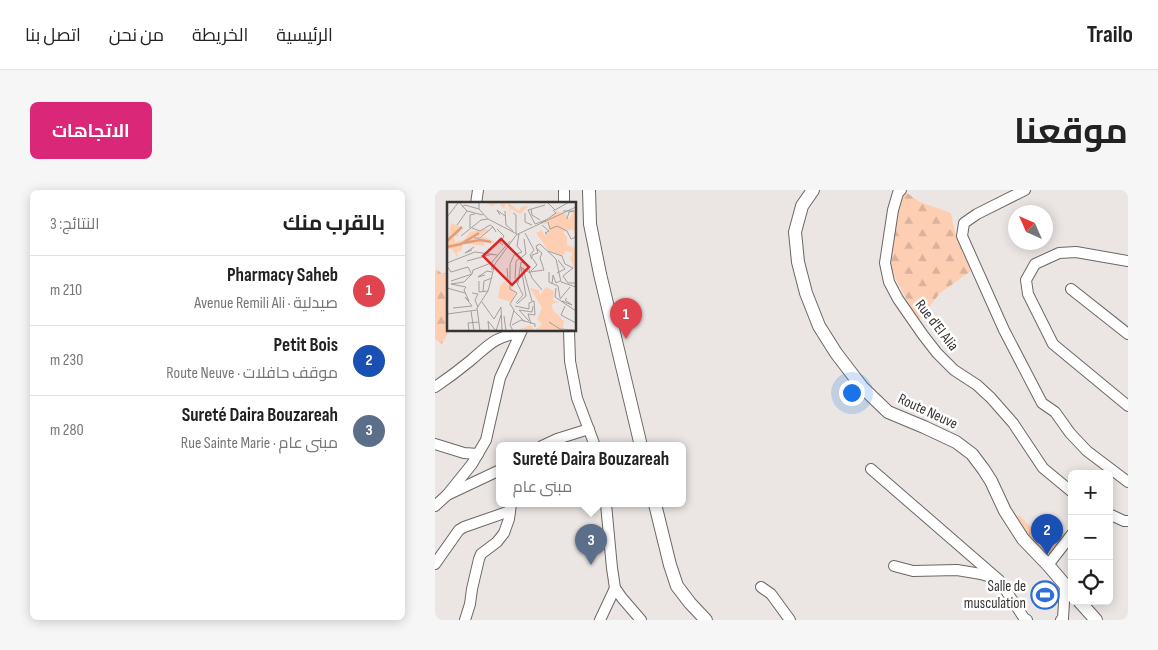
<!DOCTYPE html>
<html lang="ar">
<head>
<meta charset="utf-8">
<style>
  :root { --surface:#fff; --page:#f6f6f6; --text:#222; --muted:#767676; --line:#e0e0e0; --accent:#db2777 }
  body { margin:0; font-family:"Sofia Sans Condensed",Cairo,sans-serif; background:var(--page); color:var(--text); direction:rtl }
  .controls { position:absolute; right:15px; bottom:15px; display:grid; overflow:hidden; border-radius:8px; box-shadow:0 2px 12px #0003 }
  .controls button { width:45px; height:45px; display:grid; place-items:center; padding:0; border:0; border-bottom:1px solid var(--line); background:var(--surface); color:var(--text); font:25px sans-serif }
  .compass { position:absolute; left:573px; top:15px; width:45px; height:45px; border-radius:50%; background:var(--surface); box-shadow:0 2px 12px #0003; rotate:315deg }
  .you { position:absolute; left:416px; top:202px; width:18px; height:18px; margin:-12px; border:4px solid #fff; border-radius:50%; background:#1a73e8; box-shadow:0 0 0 8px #1a73e833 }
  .badge { display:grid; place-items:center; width:32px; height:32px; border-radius:50%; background:var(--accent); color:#fff; font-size:16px; font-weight:700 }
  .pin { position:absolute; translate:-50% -41px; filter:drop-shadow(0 1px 2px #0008) }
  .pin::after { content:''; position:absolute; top:26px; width:18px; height:15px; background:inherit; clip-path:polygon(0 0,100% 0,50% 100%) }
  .popup { position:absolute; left:61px; top:252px; width:190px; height:65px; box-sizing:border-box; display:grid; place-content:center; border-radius:8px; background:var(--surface); filter:drop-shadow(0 1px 4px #0005); font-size:16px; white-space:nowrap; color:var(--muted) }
  .popup b { font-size:19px; color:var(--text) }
  .popup::after { content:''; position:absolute; left:50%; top:100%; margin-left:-10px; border:10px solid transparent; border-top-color:var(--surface) }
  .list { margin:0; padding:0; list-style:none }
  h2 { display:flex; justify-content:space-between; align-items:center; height:65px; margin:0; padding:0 20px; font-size:21px }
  h2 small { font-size:16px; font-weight:400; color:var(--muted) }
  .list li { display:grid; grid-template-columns:32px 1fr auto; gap:15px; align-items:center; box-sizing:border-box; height:70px; padding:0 20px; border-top:1px solid var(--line) }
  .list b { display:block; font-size:19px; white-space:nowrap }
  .list p { margin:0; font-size:16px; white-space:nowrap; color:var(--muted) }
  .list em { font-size:16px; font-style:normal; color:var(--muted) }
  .icon { flex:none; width:28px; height:28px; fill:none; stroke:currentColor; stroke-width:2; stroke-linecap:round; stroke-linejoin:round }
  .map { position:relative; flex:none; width:693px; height:430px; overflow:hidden; direction:ltr; border-radius:8px }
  header { display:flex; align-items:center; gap:30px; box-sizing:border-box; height:70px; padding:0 25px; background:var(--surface); border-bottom:1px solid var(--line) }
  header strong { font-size:24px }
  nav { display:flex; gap:28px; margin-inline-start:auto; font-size:18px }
  .intro { display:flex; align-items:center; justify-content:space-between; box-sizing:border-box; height:120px; padding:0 30px }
  h1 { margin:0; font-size:35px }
  .button { padding:12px 22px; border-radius:8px; background:var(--accent); color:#fff; font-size:18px; font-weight:700 }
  main { display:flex; gap:30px; padding:0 30px }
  aside { flex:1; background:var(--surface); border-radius:8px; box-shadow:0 2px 12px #0003 }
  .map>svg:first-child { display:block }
  .grass { fill:url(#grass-tufts) }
  .forest { fill:url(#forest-firs) }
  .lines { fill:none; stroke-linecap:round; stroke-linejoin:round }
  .minor-casing { stroke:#6c6764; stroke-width:12 }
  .major-casing { stroke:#6c6764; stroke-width:14 }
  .minor { stroke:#fff; stroke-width:10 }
  .major { stroke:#fff; stroke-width:12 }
  .labels { text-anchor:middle; stroke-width:5; stroke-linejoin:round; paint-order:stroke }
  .street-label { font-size:15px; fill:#373534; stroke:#fff }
  .poi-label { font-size:15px; fill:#373534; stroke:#fff; text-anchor:end }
  .inset-river { fill:none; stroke:#e19e78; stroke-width:2.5 }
  .inset-road { fill:none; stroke:#a39f9d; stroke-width:1 }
  .view { fill:#d62828; fill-opacity:0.15; stroke:#d62828; stroke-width:2.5 }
  .inset-edge { fill:none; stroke:#373534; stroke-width:2.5 }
</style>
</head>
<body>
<header>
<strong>Trailo</strong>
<nav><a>الرئيسية</a><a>الخريطة</a><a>من نحن</a><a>اتصل بنا</a></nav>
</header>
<div class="intro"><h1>موقعنا</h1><a class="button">الاتجاهات</a></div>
<main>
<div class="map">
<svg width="693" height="430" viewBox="0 0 693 430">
  <defs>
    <pattern id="grass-tufts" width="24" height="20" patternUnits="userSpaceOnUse" patternTransform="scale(1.25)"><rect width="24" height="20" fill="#feceb3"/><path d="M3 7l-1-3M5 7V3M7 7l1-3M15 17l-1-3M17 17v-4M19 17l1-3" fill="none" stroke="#dab29b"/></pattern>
    <pattern id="forest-firs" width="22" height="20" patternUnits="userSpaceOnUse" patternTransform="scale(1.25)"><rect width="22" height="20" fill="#feceb3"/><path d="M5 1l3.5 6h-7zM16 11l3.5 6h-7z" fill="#dab29b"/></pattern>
  </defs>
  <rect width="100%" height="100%" fill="#ebe6e3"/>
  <polygon class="grass" points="584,325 598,339 608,329 632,345 618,362 612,365 591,346 578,329"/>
  <g class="forest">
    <polygon points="469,1 485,12 516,23 521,46 536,81 505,103 483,131 456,80 461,21"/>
    <polygon points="2,79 7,84 14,81 14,111 11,112 14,115 14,140 15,140 7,154 0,149 0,81"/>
  </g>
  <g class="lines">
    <g class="minor-casing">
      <g id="minor">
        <polyline points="466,0 463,3 458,20 450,73 454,92 463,109 488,145 502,163 519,180 542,195 556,208 578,233 608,278 637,302"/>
        <polyline points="590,0 542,24 529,33 527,46 569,140 607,213 620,222 635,243 652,261 693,292"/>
        <polyline points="41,14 43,0"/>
        <polyline points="129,14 129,0"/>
        <polyline points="693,71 641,62 624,63 600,74 591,90 593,104 618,154 693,216"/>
        <polyline points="636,99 693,144"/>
        <polyline points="134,140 135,171 142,208 160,256"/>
        <path d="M0,197C12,189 24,180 35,171C53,156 60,146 85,143"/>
        <polyline points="0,254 29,263 43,264"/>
        <polyline points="107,256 122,249 154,239"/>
        <polyline points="436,279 564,390 589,428 592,430"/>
        <polyline points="12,305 37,274 51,250 65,188 87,140"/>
        <polyline points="171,314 177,378 180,398 187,408 206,430"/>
        <polyline points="0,316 12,305 65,280"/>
        <polyline points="674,324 689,331 693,331"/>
        <polyline points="0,374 24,340 29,337 75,321"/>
        <polyline points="613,375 637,344"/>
        <polyline points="459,376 478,381 522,380 546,384 559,388"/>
        <polyline points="326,397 336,404 355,430"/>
        <polyline points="30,430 35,414 37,399 44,369 46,364 62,352 69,343 74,329 76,314"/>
        <polyline points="165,430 180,398"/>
        <polyline points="626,430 628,429 630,395"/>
      </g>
    </g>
    <g class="major-casing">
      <g id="major">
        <polyline points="154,0 155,34 165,84 206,256"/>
        <polyline points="378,0 367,16 360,42 363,72 371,103 384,136 401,163 427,197 453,222 489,237 521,252 537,264 549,280 556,291 570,321 588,349 613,375 637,403"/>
        <polyline points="220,314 235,375 242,396 255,413 271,430"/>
        <polyline points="644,411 661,430"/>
      </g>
    </g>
    <use href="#minor" class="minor"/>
    <use href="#major" class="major"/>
  </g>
  <defs>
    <g id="stadium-ring" transform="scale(1.4375)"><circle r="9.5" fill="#fff" stroke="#2d6edb" stroke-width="1.5"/><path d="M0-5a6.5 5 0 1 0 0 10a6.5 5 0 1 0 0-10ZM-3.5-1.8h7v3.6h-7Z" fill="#2d6edb"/></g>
  </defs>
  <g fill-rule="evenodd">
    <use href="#stadium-ring" x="610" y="405"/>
  </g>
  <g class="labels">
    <g class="street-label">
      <text transform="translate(502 135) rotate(52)" y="5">Rue d'El Alia</text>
      <text transform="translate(493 221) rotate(25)" y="5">Route Neuve</text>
    </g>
    <g class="poi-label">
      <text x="591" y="401">Salle de<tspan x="591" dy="17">musculation</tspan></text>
    </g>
  </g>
  <g transform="translate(12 12)">
    <rect width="129" height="129" fill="#ebe6e3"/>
    <path d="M40,0H61L72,9L74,5L82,4L73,12L64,7L61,16L63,6L59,1L57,7L52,1L44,4ZM129,5V31L125,27L116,30L120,35V43L129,46L128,67L123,56L126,51L119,49L116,54L101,48L89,31L95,28L97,33L101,32L103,21L96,22L110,9L119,12L122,18ZM4,21L15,25L10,35L7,34L8,40L17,38L23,30L39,27L42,28L36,33L23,37L38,35L51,42L36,38L38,44L21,42L18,38L14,49L10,50L11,56L5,47H0ZM58,79L69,90L64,100L51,96L53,84ZM99,85L107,89L106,98L111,100L105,102L106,108L117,119L116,126L113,129H69L83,123L88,128L95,122L90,117L95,106L83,86L92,88L93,93Z" fill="#feceb3"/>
    <path class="inset-river" d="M0,39L15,25M17,41L33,38L44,40M0,45L14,42L32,31"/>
    <path class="inset-road" d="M12,0L20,9L36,13M32,0V7L41,17L72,33M100,0L108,8L122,0M15,5L18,3L32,7M84,7L85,13L93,18M58,9L59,23L66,29M116,9H127L122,10L120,17M66,11L69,13V31M78,11V20L85,23M53,13L50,8L58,14M0,15L11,1M99,18L109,11L106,8M101,20L103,27L110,24L120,29L124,37L129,35M94,21L99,18L88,22L81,8L98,3M10,23L20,9M95,23L102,29L98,31L100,32M23,26V13L28,12M25,26L33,29L43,23L46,25M50,27L57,34L53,41L56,43M78,31L87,48L83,53L85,57V53L91,51L89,44L93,42L109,57L114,80L129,85M71,32L129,5M14,34L34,18L41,17M27,36H33L46,25L49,30M25,48L18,51L27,45M101,49L115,54L118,62L126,66L116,74L121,81H129M20,59L46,52M0,61L28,50L50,53M0,64L4,70L21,65L24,71M60,66L61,79H63M76,67L85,99M45,68V60L63,39M84,69L90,63L86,57M83,70L97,68L93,56L95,51L89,46M102,70V80L111,84L113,96M110,71L118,67L111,58M25,72L26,68L44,61M38,73L31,75L40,69L45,70M68,77L69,59L79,52L77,37M4,79L25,72L17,80L4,82L19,85L17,88L22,99L18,95L25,104M32,79V90L41,89M71,81L74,60L80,62L85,76L95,88M105,82L106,73L109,81L113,79M0,86L18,91M109,86L108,95L129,109M36,89L37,79L45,76M25,91L31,92L28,98L31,105M113,97L123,85M115,99L125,103L118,98L120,96M35,100L47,117L54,105L55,129M69,101L76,93L69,79M70,102L79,94L74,65L83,71M68,104L82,107V101L87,99L88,113L81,112L84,122M118,104L114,113L129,121M6,106L25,104M24,109L27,129M67,109L78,120M0,112L30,108M57,114L59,129M82,119L72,108L85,110L86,104M102,120L113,127L129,128M65,123L74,118L88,122V125M22,129L21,121L32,120M33,129L30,106L41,89L48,62L70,32M42,129L41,119L49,129M49,129L54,113M66,129L63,123L67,108L63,102L70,91L63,87V62L67,53L75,50L70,44L72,32"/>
    <path class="view" d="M54,37L82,65L65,83L36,54Z"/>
    <rect width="129" height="129" class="inset-edge"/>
  </g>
</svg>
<div class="controls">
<button>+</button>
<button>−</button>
<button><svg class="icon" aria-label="locate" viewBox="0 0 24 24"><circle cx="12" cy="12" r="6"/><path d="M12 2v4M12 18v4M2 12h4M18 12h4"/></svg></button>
</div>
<svg class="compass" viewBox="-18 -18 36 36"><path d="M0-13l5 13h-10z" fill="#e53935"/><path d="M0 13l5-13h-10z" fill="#767676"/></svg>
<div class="you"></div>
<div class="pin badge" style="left:191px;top:149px;background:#e0444e">1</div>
<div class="pin badge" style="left:612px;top:365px;background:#1a4fb4">2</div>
<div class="pin badge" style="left:156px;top:375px;background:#5c6f8a">3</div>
<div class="popup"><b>Sureté Daira Bouzareah</b>مبنى عام</div>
</div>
<aside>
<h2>بالقرب منك<small>النتائج: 3</small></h2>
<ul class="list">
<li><span class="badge" style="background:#e0444e">1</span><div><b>Pharmacy Saheb</b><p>صيدلية · Avenue Remili Ali</p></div><em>210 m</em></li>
<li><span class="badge" style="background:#1a4fb4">2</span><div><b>Petit Bois</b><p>موقف حافلات · Route Neuve</p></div><em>230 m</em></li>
<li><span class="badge" style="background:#5c6f8a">3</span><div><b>Sureté Daira Bouzareah</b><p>مبنى عام · Rue Sainte Marie</p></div><em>280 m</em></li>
</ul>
</aside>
</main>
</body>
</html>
